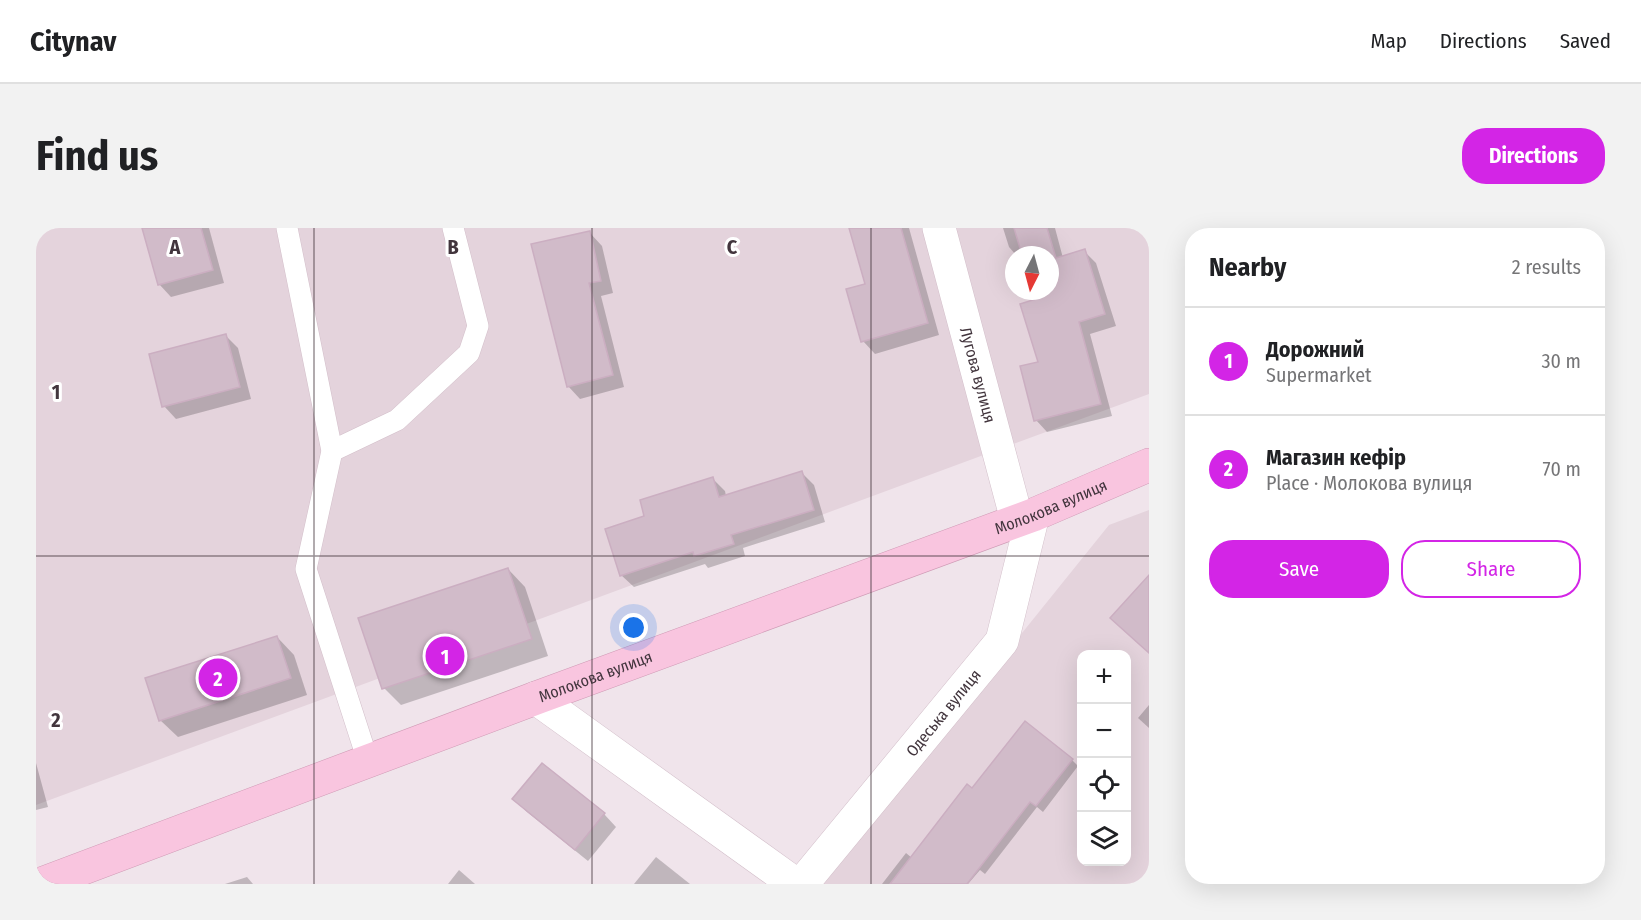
<!DOCTYPE html>
<html lang="en">
<head>
<meta charset="utf-8">
<style>
  :root { --surface:#fff; --page:#f2f2f2; --text:#202124; --muted:#757577; --line:#e0e0e0; --accent:#d325e6 }
  body { margin:0; font-family:"Fira Sans Condensed",sans-serif; background:var(--page); color:var(--text) }
  .controls { position:absolute; right:18px; bottom:18px; display:grid; overflow:hidden; border-radius:12px; box-shadow:0 6px 24px #0002 }
  .controls button { width:54px; height:54px; display:grid; place-items:center; padding:0; border:0; border-bottom:2px solid var(--line); background:var(--surface); color:var(--text); font:30px sans-serif }
  .compass { position:absolute; left:969px; top:18px; width:54px; height:54px; border-radius:50%; background:var(--surface); box-shadow:0 6px 24px #0002; rotate:186deg }
  .you { position:absolute; left:598px; top:400px; width:21px; height:21px; margin:-15px; border:4px solid #fff; border-radius:50%; background:#1a73e8; box-shadow:0 0 0 9px #1a73e833 }
  .badge { display:grid; place-items:center; width:39px; height:39px; border-radius:50%; background:var(--accent); color:#fff; font-size:20px; font-weight:700 }
  .pin { position:absolute; translate:-50% -50%; border:3px solid #fff; box-shadow:0 2px 6px #0006 }
  .list { margin:0; padding:0; list-style:none }
  h2 { display:flex; justify-content:space-between; align-items:center; height:78px; margin:0; padding:0 24px; font-size:26px }
  h2 small { font-size:20px; font-weight:400; color:var(--muted) }
  .list li { display:grid; grid-template-columns:39px 1fr auto; gap:18px; align-items:center; box-sizing:border-box; height:108px; padding:0 24px; border-top:2px solid var(--line) }
  .list b { display:block; font-size:22px; white-space:nowrap }
  .list p { margin:0; font-size:20px; white-space:nowrap; color:var(--muted) }
  .list em { font-size:20px; font-style:normal; color:var(--muted) }
  .actions { display:flex; gap:12px; padding:18px 24px }
  .actions a { flex:1; padding:14px 0; border:2px solid var(--accent); border-radius:24px; text-align:center; font-size:21px; color:var(--accent) }
  .actions .main { background:var(--accent); color:#fff }
  .icon { flex:none; width:33px; height:33px; fill:none; stroke:currentColor; stroke-width:2; stroke-linecap:round; stroke-linejoin:round }
  .map { position:relative; flex:none; width:1113px; height:656px; overflow:hidden; border-radius:24px }
  header { display:flex; align-items:center; gap:36px; box-sizing:border-box; height:84px; padding:0 30px; background:var(--surface); border-bottom:2px solid var(--line) }
  header strong { font-size:28px }
  nav { display:flex; gap:33px; margin-inline-start:auto; font-size:21px }
  .intro { display:flex; align-items:center; justify-content:space-between; box-sizing:border-box; height:144px; padding:0 36px }
  h1 { margin:0; font-size:42px }
  .button { padding:15px 27px; border-radius:24px; background:var(--accent); color:#fff; font-size:21px; font-weight:700 }
  main { display:flex; gap:36px; padding:0 36px }
  aside { flex:1; background:var(--surface); border-radius:24px; box-shadow:0 6px 24px #0002 }
  .map>svg:first-child { display:block }
  .residential { fill:#e4d3dc; fill-rule:evenodd }
  .shadow { fill:#0003 }
  .building { fill:#d1bbc9; stroke:#cbaec1; stroke-width:1.5 }
  .lines { fill:none; stroke-linecap:round; stroke-linejoin:round }
  .lane-casing { stroke:#d3bfca; stroke-width:22 }
  .street-casing { stroke:#d3bfca; stroke-width:34 }
  .secondary-casing { stroke:#cf9ab5; stroke-width:34 }
  .lane { stroke:#fff; stroke-width:21 }
  .street { stroke:#fff; stroke-width:33 }
  .secondary { stroke:#f9c5df; stroke-width:33 }
  .grid { fill:none; stroke:#42353d; stroke-width:1.5; stroke-opacity:0.55 }
  .labels { text-anchor:middle; stroke-width:6; stroke-linejoin:round; paint-order:stroke }
  .street-label { font-size:16px; fill:#42353d; stroke:#fff }
  .grid-label { font-size:20px; text-anchor:middle; font-weight:bold; fill:#42353d; stroke:#fff; stroke-width:6; stroke-linejoin:round; paint-order:stroke }
</style>
</head>
<body>
<header>
<strong>Citynav</strong>
<nav><a>Map</a><a>Directions</a><a>Saved</a></nav>
</header>
<div class="intro"><h1>Find us</h1><a class="button">Directions</a></div>
<main>
<div class="map">
<svg width="1113" height="656" viewBox="0 0 1113 656">
  <rect width="100%" height="100%" fill="#f0e4eb"/>
  <g class="residential">
    <path d="M0,0H1113V166L0,577ZM978,27H1014V63H978Z"/>
    <path d="M1113,282V656H784L1073,297ZM1046,427H1090V634H1046Z"/>
  </g>
  <g class="shadow">
    <polygon points="107,0 173,0 188,55 135,69 123,56"/>
    <polygon points="815,0 873,0 903,107 839,126 827,113 831,57"/>
    <polygon points="967,0 1019,0 1027,30 1048,23 1060,35 1080,98 1054,106 1076,188 1011,204 1000,192 1004,135 1002,72 999,63 1014,63 1014,27 980,27 973,19"/>
    <polygon points="554,5 566,18 577,65 565,68 588,159 544,171 532,158"/>
    <polygon points="189,107 202,120 215,171 140,191 128,178"/>
    <polygon points="765,244 778,257 789,294 707,320 709,328 672,340 669,336 598,359 585,347 610,289 676,250 689,263 690,268"/>
    <polygon points="472,341 489,359 512,428 365,477 348,460"/>
    <polygon points="241,409 258,427 271,467 142,509 124,492"/>
    <polygon points="1113,477 1113,500 1102,490"/>
    <polygon points="1036,532 1042,538 1007,584 1001,579 949,646 944,642 932,656 846,656 870,625 876,630 937,562"/>
    <polygon points="0,535 12,579 0,582"/>
    <polygon points="506,537 568,586 580,599 552,633 491,584 478,571"/>
    <polygon points="620,629 654,656 598,656"/>
    <polygon points="423,642 439,656 412,656"/>
    <polygon points="211,649 217,656 189,656"/>
  </g>
  <g class="building">
    <polygon points="106,0 165,0 177,42 122,57"/>
    <polygon points="813,0 865,0 892,95 825,114 810,61 829,56"/>
    <polygon points="978,0 1011,0 1020,30 1049,21 1069,86 1043,94 1065,176 998,193 984,138 1002,134 984,76 1000,71 998,63 1014,63 1014,27 986,27"/>
    <polygon points="554,3 565,53 553,55 577,147 531,159 495,16"/>
    <polygon points="190,106 204,159 126,179 113,126"/>
    <polygon points="766,243 778,282 695,307 698,316 658,328 657,324 584,348 569,301 608,288 604,272 677,249 683,269"/>
    <polygon points="472,340 496,411 346,461 322,390"/>
    <polygon points="1113,347 1113,425 1074,390"/>
    <polygon points="241,408 255,450 123,493 109,450"/>
    <polygon points="989,493 1037,531 1000,578 994,574 931,656 854,656 931,556 936,560"/>
    <polygon points="506,535 569,585 539,622 476,571"/>
  </g>
  <g class="lines">
    <g class="lane-casing">
      <g id="lane">
        <polyline points="251,0 296,223 270,341 332,533"/>
        <polyline points="296,223 361,192 433,125 442,98 417,0"/>
      </g>
    </g>
    <g class="street-casing">
      <g id="street">
        <path id="s1" d="M903,0L981,292"/>
        <polyline points="500,470 759,656"/>
        <path id="s2" d="M766,656L966,413L997,287"/>
      </g>
    </g>
    <g class="secondary-casing">
      <g id="secondary">
        <path id="s3" d="M5,656L500,470L997,287L1113,237"/>
      </g>
    </g>
    <use href="#lane" class="lane"/>
    <use href="#street" class="street"/>
    <use href="#secondary" class="secondary"/>
  </g>
  <path class="grid" d="M278,0V656M556,0V656M835,0V656M0,328H1113"/>
  <g class="labels">
    <g class="street-label">
      <text dy="6" stroke="none"><textPath href="#s1" startOffset="152">Лугова вулиця</textPath></text>
      <text dy="6" stroke="none"><textPath href="#s3" startOffset="1078">Молокова вулиця</textPath></text>
      <text dy="6" stroke="none"><textPath href="#s3" startOffset="592">Молокова вулиця</textPath></text>
      <text dy="6" stroke="none"><textPath href="#s2" startOffset="222">Одеська вулиця</textPath></text>
    </g>
  </g>
  <g class="grid-label">
    <text x="139" y="26">A</text>
    <text x="417" y="26">B</text>
    <text x="696" y="26">C</text>
    <text x="20" y="171">1</text>
    <text x="20" y="499">2</text>
  </g>
</svg>
<div class="controls">
<button>+</button>
<button>−</button>
<button><svg class="icon" aria-label="locate" viewBox="0 0 24 24"><circle cx="12" cy="12" r="6"/><path d="M12 2v4M12 18v4M2 12h4M18 12h4"/></svg></button>
<button><svg class="icon" aria-label="layers" viewBox="0 0 24 24"><path d="M12 4l9 5-9 5-9-5zM3 14l9 5 9-5"/></svg></button>
</div>
<svg class="compass" viewBox="-18 -18 36 36"><path d="M0-13l5 13h-10z" fill="#e53935"/><path d="M0 13l5-13h-10z" fill="#757577"/></svg>
<div class="you"></div>
<div class="pin badge" style="left:409px;top:428px">1</div>
<div class="pin badge" style="left:182px;top:450px">2</div>
</div>
<aside>
<h2>Nearby<small>2 results</small></h2>
<ul class="list">
<li><span class="badge">1</span><div><b>Дорожний</b><p>Supermarket</p></div><em>30 m</em></li>
<li><span class="badge">2</span><div><b>Магазин кефір</b><p>Place · Молокова вулиця</p></div><em>70 m</em></li>
</ul>
<div class="actions"><a class="main">Save</a><a>Share</a></div>
</aside>
</main>
</body>
</html>
